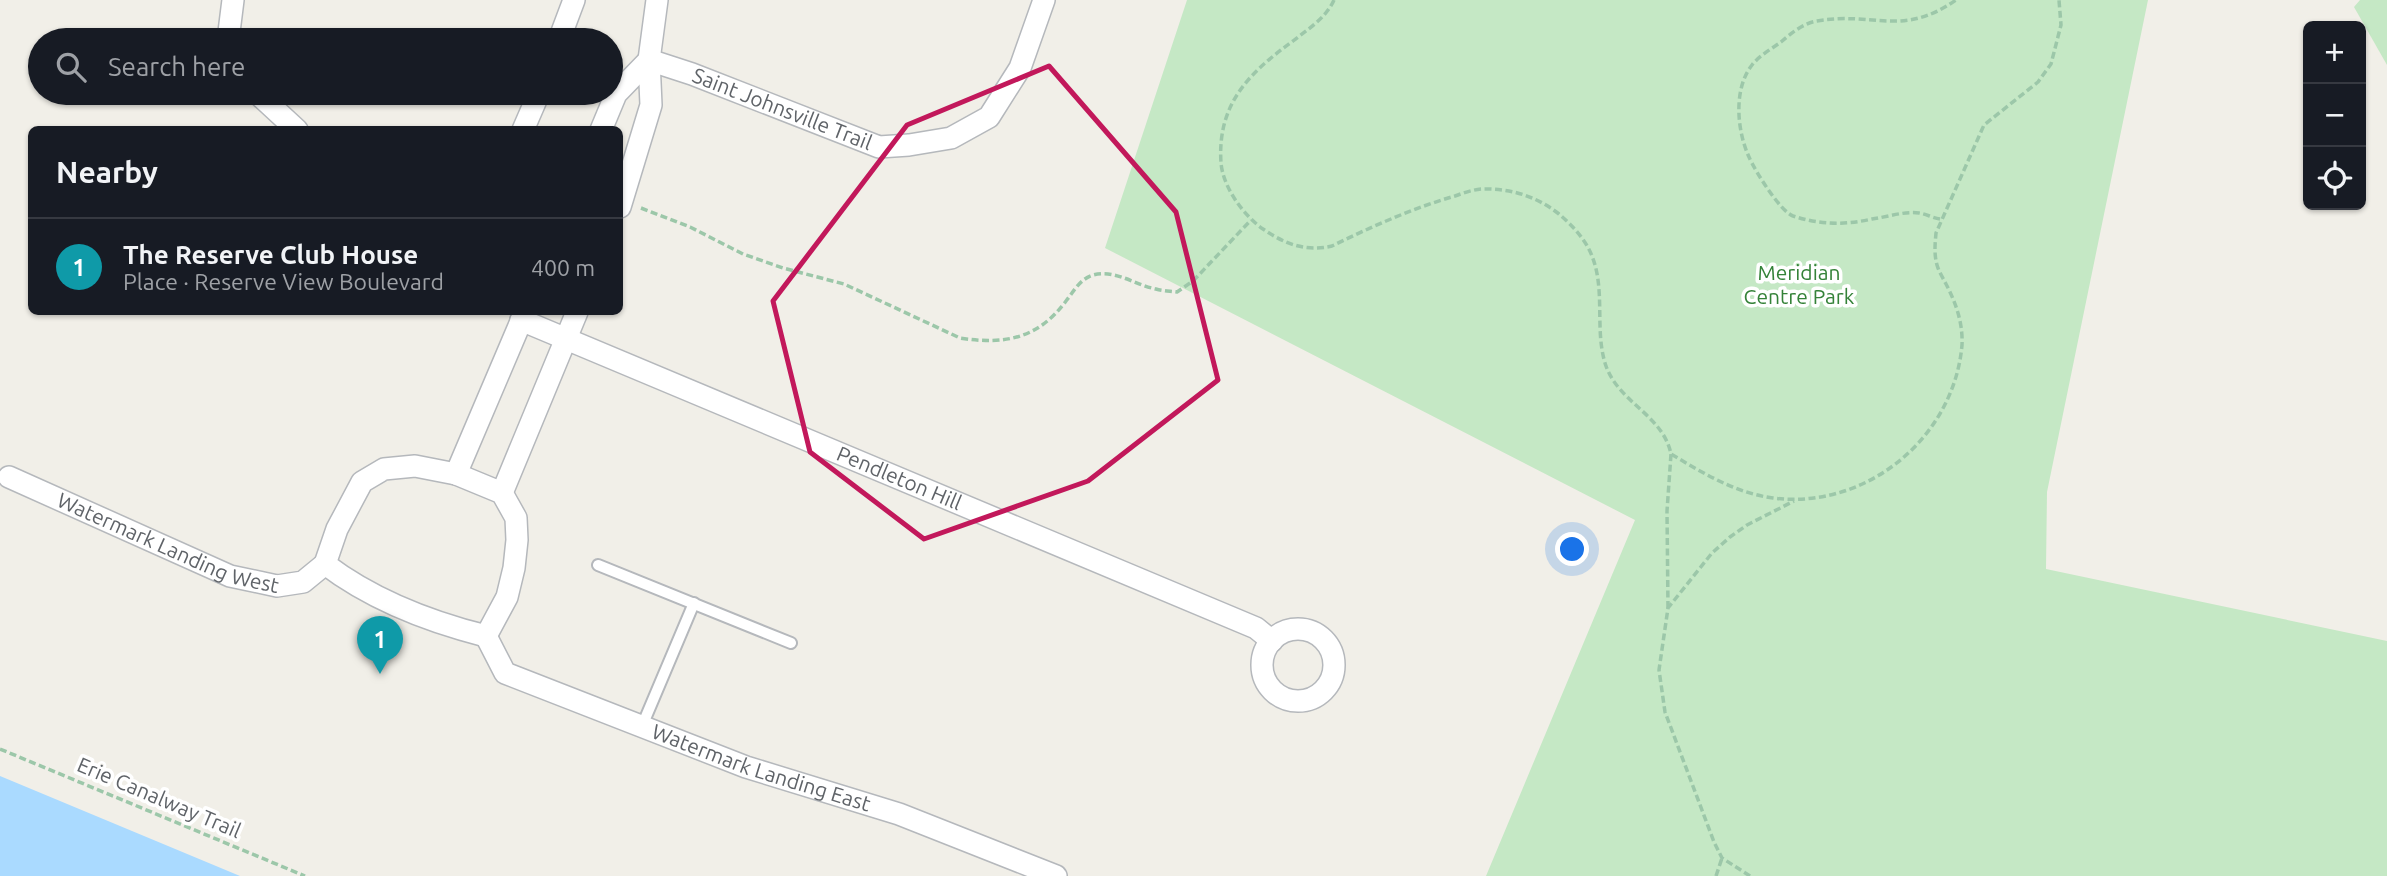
<!DOCTYPE html>
<html lang="en">
<head>
<meta charset="utf-8">
<style>
  :root { --surface:#171b24; --page:#20242c; --text:#f1f3f6; --muted:#9ea1a6; --line:#363941; --accent:#1a73e8 }
  body { margin:0; font-family:Ubuntu,sans-serif; background:var(--page); color:var(--text) }
  .controls { position:absolute; right:21px; top:21px; display:grid; overflow:hidden; border-radius:10px; box-shadow:0 2px 5px #0004 }
  .controls button { width:63px; height:63px; display:grid; place-items:center; padding:0; border:0; border-bottom:2px solid var(--line); background:var(--surface); color:var(--text); font:35px sans-serif }
  .you { position:absolute; left:1573px; top:550px; width:24px; height:24px; margin:-18px; border:5px solid #fff; border-radius:50%; background:#1a73e8; box-shadow:0 0 0 10px #1a73e833 }
  .badge { display:grid; place-items:center; width:46px; height:46px; border-radius:50%; background:var(--accent); color:#fff; font-size:23px; font-weight:700 }
  .pin { position:absolute; translate:-50% -58px; filter:drop-shadow(0 2px 4px #0008) }
  .pin::after { content:''; position:absolute; top:37px; width:24px; height:21px; background:inherit; clip-path:polygon(0 0,100% 0,50% 100%) }
  .list { margin:0; padding:0; list-style:none }
  h2 { display:flex; justify-content:space-between; align-items:center; height:91px; margin:0; padding:0 28px; font-size:30px }
  h2 small { font-size:23px; font-weight:400; color:var(--muted) }
  .list li { display:grid; grid-template-columns:46px 1fr auto; gap:21px; align-items:center; box-sizing:border-box; height:98px; padding:0 28px; border-top:2px solid var(--line) }
  .list b { display:block; font-size:26px; white-space:nowrap }
  .list p { margin:0; font-size:23px; white-space:nowrap; color:var(--muted) }
  .list em { font-size:23px; font-style:normal; color:var(--muted) }
  .icon { flex:none; width:38px; height:38px; fill:none; stroke:currentColor; stroke-width:2; stroke-linecap:round; stroke-linejoin:round }
  .map { position:relative; flex:none; width:2387px; height:876px; overflow:hidden }
  .search { position:absolute; background:var(--surface); box-shadow:0 2px 5px #0004; left:28px; top:28px; width:595px; height:77px; display:flex; align-items:center; gap:18px; box-sizing:border-box; padding:0 24px; border-radius:38px; color:var(--muted); font-size:26px }
  .panel { position:absolute; background:var(--surface); box-shadow:0 2px 5px #0004; left:28px; top:126px; width:595px; height:189px; border-radius:10px }
  .map>svg:first-child { display:block }
  .green { fill:#c5e8c5 }
  .water { fill:#aadaff }
  .lines { fill:none; stroke-linecap:round; stroke-linejoin:round }
  .lane-casing { stroke:#b5b8bc; stroke-width:14 }
  .street-casing { stroke:#b5b8bc; stroke-width:24 }
  .path { stroke:#9cc7a9; stroke-width:3.5; stroke-dasharray:7 3.5; stroke-linecap:butt }
  .lane { stroke:#fff; stroke-width:10 }
  .street { stroke:#fff; stroke-width:21 }
  .marked { fill:none; stroke:#c2185b; stroke-width:5; stroke-linejoin:round }
  .labels { text-anchor:middle; stroke-width:7; stroke-linejoin:round; paint-order:stroke }
  .street-label { font-size:21px; fill:#5f6368; stroke:#fff }
  .park-label { font-size:21px; fill:#348238; stroke:#fff }
</style>
</head>
<body>
<div class="map">
<svg width="2387" height="876" viewBox="0 0 2387 876">
  <rect width="100%" height="100%" fill="#f1efe8"/>
  <g class="green">
    <polygon points="1187,0 2148,0 2047,492 2046,569 2387,641 2387,876 1486,876 1635,520 1105,248"/>
    <polygon points="2360,0 2387,0 2387,65 2354,7"/>
  </g>
  <polygon class="water" points="0,776 240,876 0,876"/>
  <g class="lines">
    <g class="lane-casing">
      <g id="lane">
        <polyline points="598,565 791,643"/>
        <polyline points="642,726 694,603"/>
      </g>
    </g>
    <g class="street-casing">
      <g id="street">
        <polyline points="228,40 233,0"/>
        <polyline points="559,40 574,0"/>
        <path id="s1" d="M649,60L692,74L879,147L909,145L951,138L989,117L1020,68L1044,0"/>
        <polyline points="257,93 297,130"/>
        <polyline points="523,130 539,93"/>
        <polyline points="601,130 616,94 649,60"/>
        <polyline points="620,207 651,105 649,60 657,0"/>
        <path id="s2" d="M521,320L1256,628L1272,641"/>
        <path d="M415,466L456,474L502,493L516,518L517,540L514,568L507,597L486,636C430,622 371,599 325,564L337,529L362,482L384,469Z"/>
        <polyline points="456,474 525,312"/>
        <path id="s3" d="M9,477L230,576L277,586L303,582L325,564"/>
        <polyline points="502,493 577,312"/>
        <circle cx="1298" cy="665" r="36"/>
        <path id="s4" d="M486,636L505,673L746,767L899,814L1056,876"/>
      </g>
    </g>
    <g class="path">
      <path d="M1334,0C1326,18 1308,29 1293,41C1249,73 1217,104 1221,163C1223,187 1243,215 1263,229C1285,244 1305,252 1332,246C1371,227 1413,208 1455,196C1463,193 1472,190 1481,189C1510,188 1536,196 1559,214C1572,225 1586,240 1592,256C1606,291 1594,331 1606,366C1619,403 1663,415 1671,454C1703,473 1735,493 1773,498C1866,510 1954,438 1962,345C1963,323 1956,303 1946,284C1943,278 1939,272 1937,265C1934,254 1935,244 1936,233L1984,125L2038,82L2051,64L2061,25L2059,0"/>
      <path d="M641,208L690,227L743,254L783,268L844,284L960,338C1004,345 1038,339 1066,301C1074,291 1080,279 1093,275C1115,269 1135,285 1156,289C1163,291 1170,291 1177,292L1193,281L1251,220"/>
      <path d="M1940,219C1933,218 1926,214 1919,213C1904,211 1887,217 1872,219C1845,225 1820,225 1793,216C1780,211 1755,171 1749,157C1737,131 1733,89 1752,65C1759,56 1771,49 1781,42C1791,33 1804,23 1817,21C1873,11 1902,38 1956,0"/>
      <polyline points="1668,608 1667,511 1671,454"/>
      <polyline points="0,749 305,876"/>
      <polyline points="1716,876 1722,858"/>
      <polyline points="1750,876 1722,858 1714,842 1665,712 1659,670 1668,608 1712,553 1730,537 1747,525 1794,501"/>
    </g>
    <use href="#lane" class="lane"/>
    <use href="#street" class="street"/>
  </g>
  <path class="marked" d="M1049,66L1176,212L1218,380L1088,481L924,539L810,452L773,301L907,125Z"/>
  <g class="labels">
    <g class="street-label">
      <text dy="7" stroke="none"><textPath href="#s1" startOffset="142">Saint Johnsville Trail</textPath></text>
      <text dy="7" stroke="none"><textPath href="#s2" startOffset="410">Pendleton Hill</textPath></text>
      <text dy="7" stroke="none"><textPath href="#s3" startOffset="173">Watermark Landing West</textPath></text>
      <text dy="7" stroke="none"><textPath href="#s4" startOffset="315">Watermark Landing East</textPath></text>
      <text transform="translate(159 798) rotate(23)" y="7">Erie Canalway Trail</text>
    </g>
    <g class="park-label">
      <text x="1799" y="280">Meridian<tspan x="1799" dy="24">Centre Park</tspan></text>
    </g>
  </g>
</svg>
<div class="controls">
<button>+</button>
<button>−</button>
<button><svg class="icon" aria-label="locate" viewBox="0 0 24 24"><circle cx="12" cy="12" r="6"/><path d="M12 2v4M12 18v4M2 12h4M18 12h4"/></svg></button>
</div>
<div class="you"></div>
<div class="pin badge" style="left:380px;top:674px;background:#0f9aa8">1</div>
<div class="search"><svg class="icon" aria-label="search" viewBox="0 0 24 24"><circle cx="10" cy="10" r="6"/><path d="M15 15l6 6"/></svg>Search here</div>
<section class="panel">
<h2>Nearby<small></small></h2>
<ul class="list">
<li><span class="badge" style="background:#0f9aa8">1</span><div><b>The Reserve Club House</b><p>Place · Reserve View Boulevard</p></div><em>400 m</em></li>
</ul>
</section>
</div>
</body>
</html>
